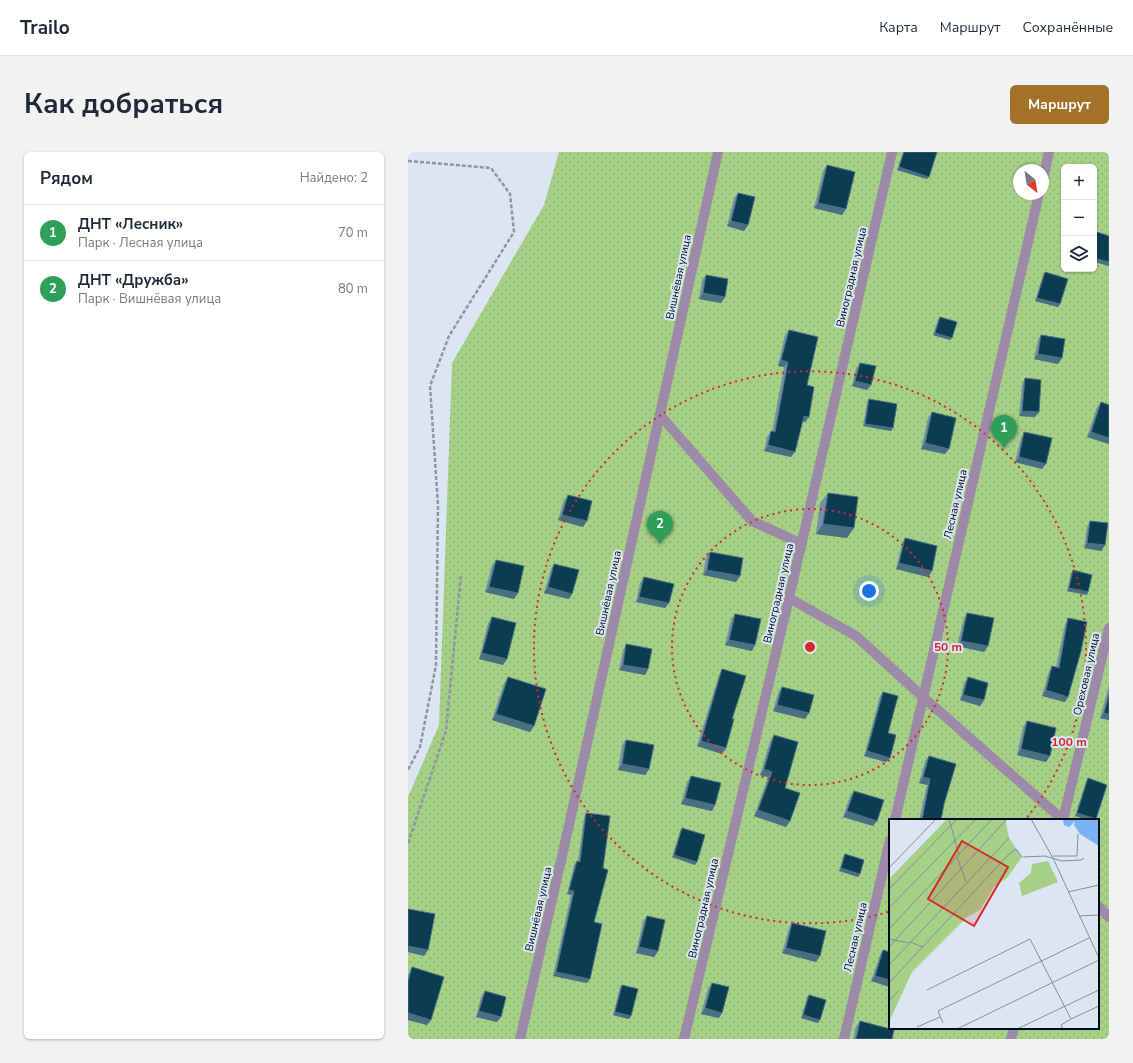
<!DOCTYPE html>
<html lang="ru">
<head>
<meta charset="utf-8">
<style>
  :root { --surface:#fff; --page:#f2f2f3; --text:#1f2937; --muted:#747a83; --line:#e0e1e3; --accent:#a37127 }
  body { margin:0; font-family:"Nunito Sans",sans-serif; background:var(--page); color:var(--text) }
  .controls { position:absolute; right:12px; top:12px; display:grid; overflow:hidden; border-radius:6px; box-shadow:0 1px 3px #0004 }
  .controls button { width:36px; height:36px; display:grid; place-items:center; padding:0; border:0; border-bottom:1px solid var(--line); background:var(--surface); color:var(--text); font:20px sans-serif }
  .compass { position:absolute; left:605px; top:12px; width:36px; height:36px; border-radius:50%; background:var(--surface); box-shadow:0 1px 3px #0004; rotate:150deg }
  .you { position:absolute; left:461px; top:439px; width:14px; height:14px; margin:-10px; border:3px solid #fff; border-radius:50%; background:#1a73e8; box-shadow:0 0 0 6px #1a73e833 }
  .badge { display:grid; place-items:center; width:26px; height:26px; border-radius:50%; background:var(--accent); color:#fff; font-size:13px; font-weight:700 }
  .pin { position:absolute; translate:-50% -33px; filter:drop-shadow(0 1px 2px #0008) }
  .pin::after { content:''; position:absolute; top:21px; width:14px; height:12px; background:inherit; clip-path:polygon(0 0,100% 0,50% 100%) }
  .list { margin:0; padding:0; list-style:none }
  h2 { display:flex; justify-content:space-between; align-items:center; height:52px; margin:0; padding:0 16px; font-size:17px }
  h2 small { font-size:13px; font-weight:400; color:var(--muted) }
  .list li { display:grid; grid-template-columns:26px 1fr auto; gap:12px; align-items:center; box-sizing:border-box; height:56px; padding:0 16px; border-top:1px solid var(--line) }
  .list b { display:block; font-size:15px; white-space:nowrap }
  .list p { margin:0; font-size:13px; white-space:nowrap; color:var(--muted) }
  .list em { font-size:13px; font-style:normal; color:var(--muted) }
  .icon { flex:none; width:22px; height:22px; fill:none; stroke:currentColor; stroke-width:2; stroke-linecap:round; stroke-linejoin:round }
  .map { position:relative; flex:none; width:701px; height:887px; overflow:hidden; border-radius:6px }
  header { display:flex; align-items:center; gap:24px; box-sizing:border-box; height:56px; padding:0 20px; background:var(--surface); border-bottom:1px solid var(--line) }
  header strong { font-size:19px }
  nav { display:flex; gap:22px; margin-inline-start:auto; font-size:14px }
  .intro { display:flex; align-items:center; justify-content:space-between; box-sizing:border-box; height:96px; padding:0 24px }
  h1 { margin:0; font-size:28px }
  .button { padding:10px 18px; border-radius:6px; background:var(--accent); color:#fff; font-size:14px; font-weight:700 }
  main { display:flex; gap:24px; padding:0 24px }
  aside { flex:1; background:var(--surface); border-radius:6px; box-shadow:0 1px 3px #0004 }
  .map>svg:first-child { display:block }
  .garden { fill:url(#garden-dots); fill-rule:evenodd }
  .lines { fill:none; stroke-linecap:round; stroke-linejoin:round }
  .path { stroke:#8c97a6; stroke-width:2.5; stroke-dasharray:4 2; stroke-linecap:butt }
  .lane { stroke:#9d8aa9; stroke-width:10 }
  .street { stroke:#9d8aa9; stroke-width:10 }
  .wall { fill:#7391a2 }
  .shaded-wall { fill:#496f82 }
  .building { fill:#0b3c52; stroke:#496f82 }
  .ring { fill:none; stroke:#d62828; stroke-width:2; stroke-dasharray:2 4 }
  .labels { text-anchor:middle; stroke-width:4; stroke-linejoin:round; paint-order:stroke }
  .street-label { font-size:11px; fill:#000b20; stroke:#dbe6f2 }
  .inset-road { fill:none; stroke:#838e9e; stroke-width:1 }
  .view { fill:#d62828; fill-opacity:0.15; stroke:#d62828; stroke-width:2 }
  .inset-edge { fill:none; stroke:#000b20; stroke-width:2 }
  .centre { fill:#d62828; stroke:#dbe6f2; stroke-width:2 }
  .ring-label { font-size:12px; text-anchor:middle; font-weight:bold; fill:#d62828; stroke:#dbe6f2; stroke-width:4; stroke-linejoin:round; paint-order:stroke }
</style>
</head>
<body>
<header>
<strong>Trailo</strong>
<nav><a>Карта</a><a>Маршрут</a><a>Сохранённые</a></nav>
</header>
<div class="intro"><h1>Как добраться</h1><a class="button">Маршрут</a></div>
<main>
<aside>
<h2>Рядом<small>Найдено: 2</small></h2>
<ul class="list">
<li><span class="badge" style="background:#2e9e5b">1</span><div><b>ДНТ «Лесник»</b><p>Парк · Лесная улица</p></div><em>70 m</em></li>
<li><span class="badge" style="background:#2e9e5b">2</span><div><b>ДНТ «Дружба»</b><p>Парк · Вишнёвая улица</p></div><em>80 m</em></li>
</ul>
</aside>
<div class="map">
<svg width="701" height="887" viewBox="0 0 701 887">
  <defs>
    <pattern id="garden-dots" width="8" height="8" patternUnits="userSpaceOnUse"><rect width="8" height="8" fill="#a5d086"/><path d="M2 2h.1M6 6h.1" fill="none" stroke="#8cb173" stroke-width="1.8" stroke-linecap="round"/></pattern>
  </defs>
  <rect width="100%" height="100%" fill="#dbe6f2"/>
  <path class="garden" d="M151,0H701V887H0V645L31,573L44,211L136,53ZM656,15H686V117H656ZM611,18H635V42H611ZM482,668H690V876H482Z"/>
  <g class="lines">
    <g class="path">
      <polyline points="0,9 83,16 102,42 106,80 41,184 22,234 30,353 28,513 12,595 0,618"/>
      <polyline points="0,691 38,579 53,423"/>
    </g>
    <polyline class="lane" points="252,263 344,369 394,392"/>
    <g class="street">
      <polyline points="635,27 641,0"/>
      <polyline points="381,446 448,484 515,545 655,668"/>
      <polyline points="487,668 631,42"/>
      <polyline points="655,668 701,476"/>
      <polyline points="690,754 701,765"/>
      <polyline points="112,887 157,691 310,0"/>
      <polyline points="276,887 381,446 484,0"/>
      <polyline points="436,887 482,688"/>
      <polyline points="603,887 606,876"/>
    </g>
  </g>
  <g class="wall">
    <polygon points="495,0 529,0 519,27 489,18"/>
    <polygon points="419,13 434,63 406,56 415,19"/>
    <polygon points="330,41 340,73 336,79 319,74 326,46"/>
    <polygon points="637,120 652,152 650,155 627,149 635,123"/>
    <polygon points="298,123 317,145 313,151 291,147 294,128"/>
    <polygon points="532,165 542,188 525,183 530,167"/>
    <polygon points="381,178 399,233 397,270 394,270 383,305 356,299 359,285 363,279 364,280 376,215 370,214 377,183"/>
    <polygon points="633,183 654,206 650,212 626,207 630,188"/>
    <polygon points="452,211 463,233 459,238 444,234 448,216"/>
    <polygon points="617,226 627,265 611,264 614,232"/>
    <polygon points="461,247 483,279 455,274 459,250"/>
    <polygon points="693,250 701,253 701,292 679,285 689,255"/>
    <polygon points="524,260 537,302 513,297 520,266"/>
    <polygon points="616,280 634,317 607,310 613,286"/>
    <polygon points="420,341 439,386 408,382 412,351"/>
    <polygon points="160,343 175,375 150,368 156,348"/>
    <polygon points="682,369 697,393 693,399 676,396 679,375"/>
    <polygon points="497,386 524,419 520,425 488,417 494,392"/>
    <polygon points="302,400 332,424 328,430 295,423 298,405"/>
    <polygon points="88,408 110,441 106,447 77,440 84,413"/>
    <polygon points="146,412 164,442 161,447 136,441 143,417"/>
    <polygon points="665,418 679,443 659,439 663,421"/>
    <polygon points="236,425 257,456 228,450 232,431"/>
    <polygon points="559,461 580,494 576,500 549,494 556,466"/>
    <polygon points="327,462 344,499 317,493 323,467"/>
    <polygon points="84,465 99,507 95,513 71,507 80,471"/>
    <polygon points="660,466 660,545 657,550 634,544 641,519 644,514 648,515 657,472"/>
    <polygon points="218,492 240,517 237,523 211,518 215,498"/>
    <polygon points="314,517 314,602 289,594 311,523"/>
    <polygon points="100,525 126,574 122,580 84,568 96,531"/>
    <polygon points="560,525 576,548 572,554 552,548 556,531"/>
    <polygon points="701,533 701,568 692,566"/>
    <polygon points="374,535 397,567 365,559 370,541"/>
    <polygon points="475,540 480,581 482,606 478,610 456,604 472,544"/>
    <polygon points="619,569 638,610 609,603 615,575"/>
    <polygon points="366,583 377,636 382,669 378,675 346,664 360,625 352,623 362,589"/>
    <polygon points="218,588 241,617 237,623 210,618 214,593"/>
    <polygon points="521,604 533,668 511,668 519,633 511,631 517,609"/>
    <polygon points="283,624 307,653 304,659 273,652 279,630"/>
    <polygon points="680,626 688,667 688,668 681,668 667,664 678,629"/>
    <polygon points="446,639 465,674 435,665 442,644"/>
    <polygon points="178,661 186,770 179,831 145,824 163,743 159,742 166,713 169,709 170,709 176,665"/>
    <polygon points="274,676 287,713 264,705 272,679"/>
    <polygon points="437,702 452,722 450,725 431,719 435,705"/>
    <polygon points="239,764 250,799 246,805 228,801 235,769"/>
    <polygon points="384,771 412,804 408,810 374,801 381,776"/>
    <polygon points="475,798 482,835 463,829 472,803"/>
    <polygon points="4,815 19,873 0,868 0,823"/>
    <polygon points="304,831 311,866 293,862 300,836"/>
    <polygon points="214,833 221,867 205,863 212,835"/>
    <polygon points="77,839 89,870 68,865 73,845"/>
    <polygon points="401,843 410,871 393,866 399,845"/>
    <polygon points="452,869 484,887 445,887 448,874"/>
  </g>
  <g class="shaded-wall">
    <polygon points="491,15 521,25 519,27 489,18"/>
    <polygon points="410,51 438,57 434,63 406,56"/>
    <polygon points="323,69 340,73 336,79 319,74"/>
    <polygon points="686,106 701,110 701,114 686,110"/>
    <polygon points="295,141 317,145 313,151 291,147"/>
    <polygon points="629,146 652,152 650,155 627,149"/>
    <polygon points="527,181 544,186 542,188 525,183"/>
    <polygon points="630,202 654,206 650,212 626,207"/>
    <polygon points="373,208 380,210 376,215 370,214"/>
    <polygon points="447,229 463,233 459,238 444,234"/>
    <polygon points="614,259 631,260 627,265 611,264"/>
    <polygon points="396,264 401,265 397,270 392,269"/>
    <polygon points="457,272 485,276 483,279 455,274"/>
    <polygon points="683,280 701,286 701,292 679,285"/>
    <polygon points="517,291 541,297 537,302 513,297"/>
    <polygon points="360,293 387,300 383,305 356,299"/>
    <polygon points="611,305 638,312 634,317 607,310"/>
    <polygon points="154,363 179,369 175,375 150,368"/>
    <polygon points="415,372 446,376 439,386 408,382"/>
    <polygon points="679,391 697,393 693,399 676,396"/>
    <polygon points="491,411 524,419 520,425 488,417"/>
    <polygon points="299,418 332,424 328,430 295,423"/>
    <polygon points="81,435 110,441 106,447 77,440"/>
    <polygon points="140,435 164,442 161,447 136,441"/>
    <polygon points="661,436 680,440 679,443 659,439"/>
    <polygon points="231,445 261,451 257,456 228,450"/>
    <polygon points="321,488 347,493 344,499 317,493"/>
    <polygon points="553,489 580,494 576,500 549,494"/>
    <polygon points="74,501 99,507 95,513 71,507"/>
    <polygon points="215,513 240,517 237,523 211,518"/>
    <polygon points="638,538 660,545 657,550 634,544"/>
    <polygon points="555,543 576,548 572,554 552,548"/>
    <polygon points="369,553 401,561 397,567 365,559"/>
    <polygon points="696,561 701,562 701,568 692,566"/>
    <polygon points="88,562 126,574 122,580 84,568"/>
    <polygon points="293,589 318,596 314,602 289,594"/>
    <polygon points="613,597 642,604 638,610 609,603"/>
    <polygon points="459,599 482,606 478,610 456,604"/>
    <polygon points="214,612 241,617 237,623 210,618"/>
    <polygon points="356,617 364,620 360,625 352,623"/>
    <polygon points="515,625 522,627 519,633 511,631"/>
    <polygon points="277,646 307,653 304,659 273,652"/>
    <polygon points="350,658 382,669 378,675 346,664"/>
    <polygon points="439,659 469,669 465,674 435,665"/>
    <polygon points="669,661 688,667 688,668 681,668 667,664"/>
    <polygon points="266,703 289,710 287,713 264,705"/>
    <polygon points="433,716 452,722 450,725 431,719"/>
    <polygon points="161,738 166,739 163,743 159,742"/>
    <polygon points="0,794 20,798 16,804 0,800"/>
    <polygon points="231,795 250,799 246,805 228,801"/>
    <polygon points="378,796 412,804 408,810 374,801"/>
    <polygon points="148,820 182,827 179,831 145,824"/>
    <polygon points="467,824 482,828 482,835 463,829"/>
    <polygon points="297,856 314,861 311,866 293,862"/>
    <polygon points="71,859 93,865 89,870 68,865"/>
    <polygon points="207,860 223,864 221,867 205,863"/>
    <polygon points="0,861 23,868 19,873 0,868"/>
    <polygon points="395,863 412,868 410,871 393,866"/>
  </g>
  <g class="building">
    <polygon points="496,0 529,0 521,25 491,15"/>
    <polygon points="419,13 447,20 438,57 410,51"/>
    <polygon points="330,41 347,45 340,73 323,69"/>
    <polygon points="686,79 701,84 701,110 686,106"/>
    <polygon points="637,120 660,127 652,152 629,146"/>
    <polygon points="298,123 320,127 317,145 295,141"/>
    <polygon points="532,165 549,170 544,186 527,181"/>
    <polygon points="381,178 410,185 399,233 406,235 401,265 396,264 387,300 360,293 363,279 367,280 380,210 373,208"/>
    <polygon points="633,183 657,187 654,206 630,202"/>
    <polygon points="452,211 468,214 463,233 447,229"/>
    <polygon points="617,226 633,228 631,260 614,259"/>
    <polygon points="461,247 489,252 485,276 457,272"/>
    <polygon points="693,250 701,253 701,286 683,280"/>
    <polygon points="524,260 548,266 541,297 517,291"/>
    <polygon points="616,280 644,286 638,312 611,305"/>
    <polygon points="420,341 450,345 446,376 415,372"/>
    <polygon points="160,343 184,349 179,369 154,363"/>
    <polygon points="682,369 700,371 697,393 679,391"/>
    <polygon points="497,386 529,394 524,419 491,411"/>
    <polygon points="302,400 335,406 332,424 299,418"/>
    <polygon points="88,408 116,414 110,441 81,435"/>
    <polygon points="146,412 171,418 164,442 140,435"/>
    <polygon points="665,418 684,423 680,440 661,436"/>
    <polygon points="236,425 266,432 261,451 231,445"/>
    <polygon points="559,461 586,466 580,494 553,489"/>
    <polygon points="327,462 353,467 347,493 321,488"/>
    <polygon points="84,465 108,471 99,507 74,501"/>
    <polygon points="660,466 679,470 673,499 660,545 638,538 644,514 651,516"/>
    <polygon points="218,492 244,497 240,517 215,513"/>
    <polygon points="314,517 338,524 324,567 326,567 318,596 293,589"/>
    <polygon points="100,525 138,537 126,574 88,562"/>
    <polygon points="560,525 580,531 576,548 555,543"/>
    <polygon points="374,535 406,543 401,561 369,553"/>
    <polygon points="475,540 490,544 480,581 488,583 482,606 459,599"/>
    <polygon points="701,542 701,562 696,561"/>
    <polygon points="619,569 648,576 642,604 613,597"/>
    <polygon points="366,583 390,590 377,636 392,641 382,669 350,658 364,620 356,617"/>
    <polygon points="218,588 246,593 241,617 214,612"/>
    <polygon points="521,604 548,612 536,652 533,668 514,668 522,627 515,625"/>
    <polygon points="283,624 313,631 307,653 277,646"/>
    <polygon points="680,626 699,633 688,667 669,661"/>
    <polygon points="446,639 476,648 469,669 439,659"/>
    <polygon points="178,661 202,664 195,716 200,718 186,770 194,772 182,827 148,820 166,739 161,738 169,709 172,710"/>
    <polygon points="274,676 297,683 289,710 266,703"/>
    <polygon points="437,702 456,708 452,722 433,716"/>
    <polygon points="0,757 27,762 20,798 0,794"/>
    <polygon points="239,764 257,768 250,799 231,795"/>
    <polygon points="384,771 418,779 412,804 378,796"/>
    <polygon points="475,798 482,800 482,828 467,824"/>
    <polygon points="4,815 36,825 23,868 0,861 0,830"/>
    <polygon points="304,831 321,835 314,861 297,856"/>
    <polygon points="214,833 230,837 223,864 207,860"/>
    <polygon points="77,839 98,845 93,865 71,859"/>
    <polygon points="401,843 418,848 412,868 395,863"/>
    <polygon points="452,869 486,878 484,887 448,887"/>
  </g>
  <g class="ring">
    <circle cx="402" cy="495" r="138"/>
    <path d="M480 760A276 276 0 1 1 618 667"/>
  </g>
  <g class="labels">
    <g class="street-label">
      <text transform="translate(270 125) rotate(-78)" y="4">Вишнёвая улица</text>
      <text transform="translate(443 125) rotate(-77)" y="4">Виноградная улица</text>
      <text transform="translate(547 352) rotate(-77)" y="4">Лесная улица</text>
      <text transform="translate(200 441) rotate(-78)" y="4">Вишнёвая улица</text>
      <text transform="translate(370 441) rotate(-77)" y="4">Виноградная улица</text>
      <text transform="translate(678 522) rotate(-77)" y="4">Ореховая улица</text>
      <text transform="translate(295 756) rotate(-77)" y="4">Виноградная улица</text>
      <text transform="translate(130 757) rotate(-77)" y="4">Вишнёвая улица</text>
      <text transform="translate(447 785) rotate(-77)" y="4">Лесная улица</text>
    </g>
  </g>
  <g transform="translate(481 667)">
    <rect width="210" height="210" fill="#dbe6f2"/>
    <path d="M159,42L169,63L133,77L130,64L142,54L143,45Z" fill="#a5d086"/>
    <path d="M58,0H118L117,4L120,19L133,38L118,59L105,68L91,91L78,98L23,153L0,203V60Z" fill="#a5d086"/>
    <path d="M210,0V27L191,15L185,6L186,2L180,8L175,6L174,1Z" fill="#7ab2f3"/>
    <path class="inset-road" d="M60,0L70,36M142,0L164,39L210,139M164,37H188L189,15M68,38L77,63M134,38L156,37L173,42L192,41L195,39M0,49L47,0M0,70L68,0M179,73L210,66M0,89L87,0M190,97L210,96M0,110L103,0M0,120L20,124M21,123L34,128M0,128L118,0M0,146L120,19M0,164L121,34L127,30L133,38M38,171L141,120L182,200L210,187M0,182L9,172M54,204L49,192L200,119M28,208L51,198M68,210L210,141M128,210L210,171M174,210L172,206L182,200"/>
    <path class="view" d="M73,22L119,48L85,107L39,80Z"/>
    <rect width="210" height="210" class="inset-edge"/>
  </g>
  <circle cx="402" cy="495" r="6" class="centre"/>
  <g class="ring-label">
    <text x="540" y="499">50 m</text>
    <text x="661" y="594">100 m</text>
  </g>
</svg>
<div class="controls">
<button>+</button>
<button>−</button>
<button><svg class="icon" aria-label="layers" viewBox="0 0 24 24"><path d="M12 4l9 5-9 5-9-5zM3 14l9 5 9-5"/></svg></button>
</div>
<svg class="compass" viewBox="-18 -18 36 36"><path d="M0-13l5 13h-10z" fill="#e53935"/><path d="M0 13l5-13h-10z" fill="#747a83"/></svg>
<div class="you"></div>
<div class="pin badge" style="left:596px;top:296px;background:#2e9e5b">1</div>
<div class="pin badge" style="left:252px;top:392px;background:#2e9e5b">2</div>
</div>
</main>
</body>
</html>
